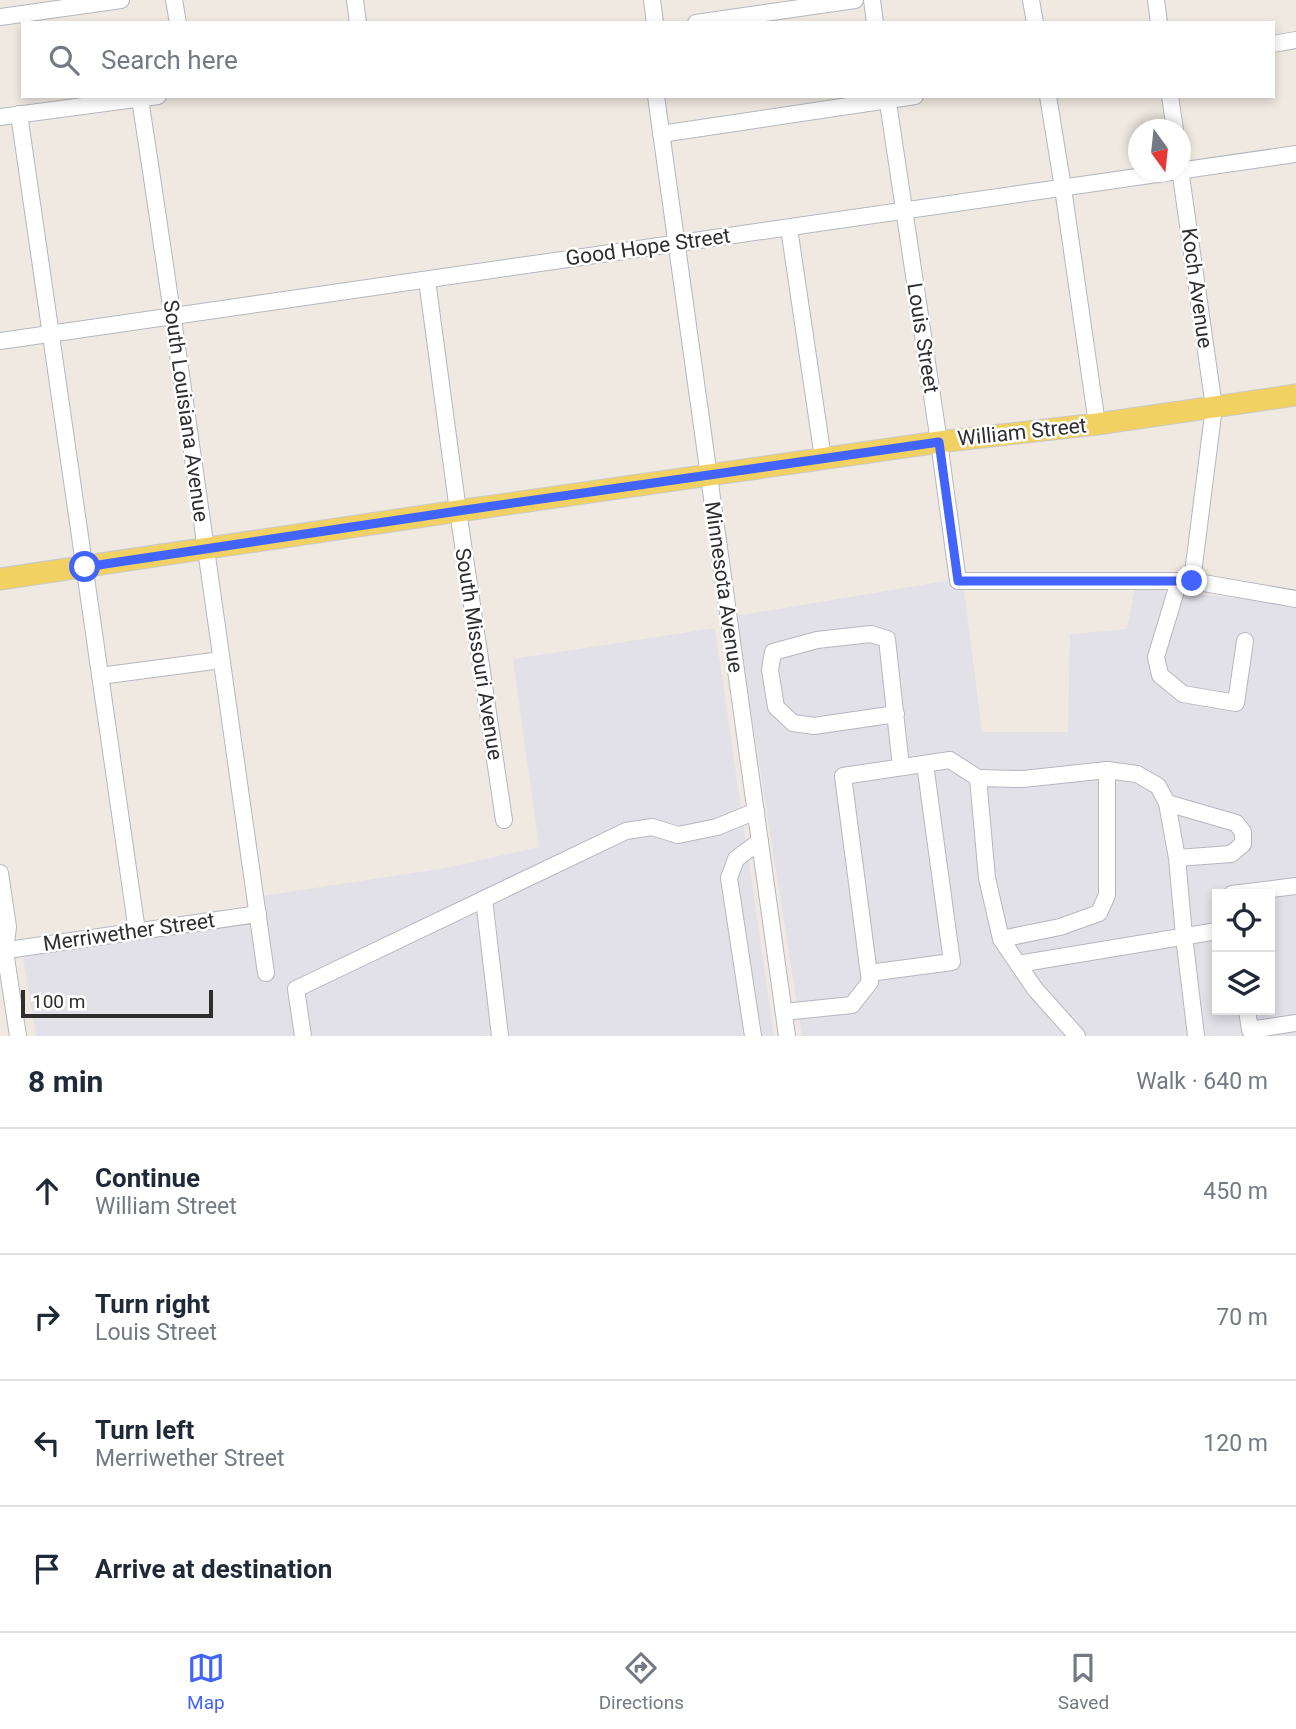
<!DOCTYPE html>
<html lang="en">
<head>
<meta charset="utf-8">
<style>
  :root { --surface:#fff; --page:#f2f2f3; --text:#1f2937; --muted:#747a83; --line:#e0e1e3; --accent:#4264fb }
  body { margin:0; font-family:Roboto,sans-serif; background:var(--page); color:var(--text) }
  .controls { position:absolute; right:21px; bottom:21px; display:grid; overflow:hidden; border-radius:0px; box-shadow:0 4px 10px #0003 }
  .controls button { width:63px; height:63px; display:grid; place-items:center; padding:0; border:0; border-bottom:2px solid var(--line); background:var(--surface); color:var(--text); font:35px sans-serif }
  .compass { position:absolute; left:1128px; top:119px; width:63px; height:63px; border-radius:50%; background:var(--surface); box-shadow:0 4px 10px #0003; rotate:165deg }
  .scale { position:absolute; left:21px; bottom:18px; width:192px; box-sizing:border-box; padding-left:7px; border:4px solid #2e2e2e; border-top:0; font-size:19px; line-height:24px; white-space:nowrap; color:#2e2e2e; -webkit-text-stroke:5px #fff; paint-order:stroke }
  .stop { position:absolute; width:21px; height:21px; margin:-16px; border:5px solid #4264fb; border-radius:50%; background:#fff }
  .stop.end { background:#4264fb; border-color:#fff; box-shadow:0 2px 7px #0008 }
  .list { margin:0; padding:0; list-style:none }
  h2 { display:flex; justify-content:space-between; align-items:center; height:91px; margin:0; padding:0 28px; font-size:30px }
  h2 small { font-size:23px; font-weight:400; color:var(--muted) }
  .list li { display:grid; grid-template-columns:46px 1fr auto; gap:21px; align-items:center; box-sizing:border-box; height:126px; padding:0 28px; border-top:2px solid var(--line) }
  .list b { display:block; font-size:26px; white-space:nowrap }
  .list p { margin:0; font-size:23px; white-space:nowrap; color:var(--muted) }
  .list em { font-size:23px; font-style:normal; color:var(--muted) }
  .icon { flex:none; width:38px; height:38px; fill:none; stroke:currentColor; stroke-width:2; stroke-linecap:round; stroke-linejoin:round }
  .map { position:relative; flex:none; width:1296px; height:1036px; overflow:hidden }
  .search { position:absolute; background:var(--surface); box-shadow:0 4px 10px #0003; left:21px; right:21px; top:21px; height:77px; display:flex; align-items:center; gap:18px; box-sizing:border-box; padding:0 24px; border-radius:0px; color:var(--muted); font-size:26px }
  .sheet { height:595px; background:var(--surface) }
  nav { display:flex; justify-content:space-around; align-items:center; box-sizing:border-box; height:98px; border-top:2px solid var(--line); background:var(--surface); font-size:19px; color:var(--muted) }
  nav a { display:grid; justify-items:center; gap:4px }
  nav .on { color:var(--accent) }
  .map>svg:first-child { display:block }
  .industrial { fill:#e3e1e8; fill-rule:evenodd }
  .lines { fill:none; stroke-linecap:round; stroke-linejoin:round }
  .minor-casing { stroke:#b4b7c1; stroke-width:18 }
  .major-casing { stroke:#c9c9c9; stroke-width:23 }
  .minor { stroke:#fff; stroke-width:16 }
  .major { stroke:#f2d163; stroke-width:21 }
  .route { stroke:#4264fb; stroke-width:9 }
  .labels { text-anchor:middle; stroke-width:5; stroke-linejoin:round; paint-order:stroke }
  .street-label { font-size:21px; fill:#2e2e2e; stroke:#fff }
</style>
</head>
<body>
<div class="map">
<svg width="1296" height="1036" viewBox="0 0 1296 1036">
  <rect width="100%" height="100%" fill="#efe9e1"/>
  <g class="industrial">
    <path d="M951,580L964,590L982,732H1068L1070,634L1127,629L1135,588L1246,599L1296,607V1036H802L736,616ZM1217,894H1270V1010H1217Z"/>
    <polygon points="715,628 774,1036 36,1036 23,957 266,916 262,896 446,868 539,847 513,659"/>
  </g>
  <g class="lines">
    <g class="minor-casing">
      <g id="minor">
        <polyline points="174,0 178,23"/>
        <polyline points="355,0 358,23"/>
        <polyline points="652,0 655,23"/>
        <polyline points="872,0 875,23"/>
        <polyline points="1031,0 1035,23"/>
        <polyline points="1156,0 1159,23"/>
        <polyline points="0,17 121,0"/>
        <polyline points="696,23 855,0"/>
        <polyline points="1273,44 1296,40"/>
        <polyline points="656,96 787,1036"/>
        <polyline points="887,96 939,442 958,581 1192,581 1296,599"/>
        <polyline points="1048,96 1063,188 1097,424"/>
        <polyline points="1170,96 1175,130"/>
        <path d="M140,99C185,390 224,681 266,973"/>
        <polyline points="19,114 137,931"/>
        <polyline points="0,117 158,96"/>
        <polyline points="661,134 915,96"/>
        <polyline points="1180,169 1214,407 1192,581"/>
        <polyline points="789,228 823,458"/>
        <polyline points="427,280 458,511 504,820"/>
        <polyline points="0,341 1296,154"/>
        <polyline points="1179,581 1156,657 1160,675 1183,694 1236,703 1245,641"/>
        <polyline points="100,676 221,660"/>
        <polyline points="896,714 814,726 793,723 776,707 770,670 773,652 817,640 871,634 887,639 901,767"/>
        <polyline points="1167,803 1236,823 1243,832 1243,844 1231,854 1177,858"/>
        <polyline points="0,873 8,927 5,951"/>
        <polyline points="1232,894 1296,886"/>
        <polyline points="484,899 500,1036"/>
        <polyline points="1001,939 1060,927 1099,913 1107,895 1107,770"/>
        <polyline points="0,940 5,951 18,1036"/>
        <polyline points="0,951 258,914"/>
        <polyline points="1018,964 1217,931"/>
        <polyline points="869,973 952,962 925,764"/>
        <polyline points="1247,1010 1250,1030 1296,1023"/>
        <polyline points="784,1012 852,1005 870,982 843,776 950,760 978,778"/>
        <polyline points="303,1036 296,989 626,831 652,827 678,835 717,827 756,811"/>
        <polyline points="753,1036 729,878 736,859 760,841"/>
        <polyline points="1077,1036 1035,989 1001,939 987,878 978,778 1023,779 1107,770 1137,774 1158,786 1167,803 1177,858 1184,936 1196,1036"/>
      </g>
    </g>
    <g class="major-casing">
      <polyline id="major" points="0,579 458,511 939,442 1097,424 1296,395"/>
    </g>
    <use href="#minor" class="minor"/>
    <use href="#major" class="major"/>
  </g>
  <g class="lines">
    <polyline class="route" points="85,567 458,511 939,442 958,581 1192,581"/>
  </g>
  <g class="labels">
    <g class="street-label">
      <text transform="translate(648 247) rotate(-8)" y="7">Good Hope Street</text>
      <text transform="translate(1197 288) rotate(82)" y="7">Koch Avenue</text>
      <text transform="translate(923 338) rotate(81)" y="7">Louis Street</text>
      <text transform="translate(186 411) rotate(82)" y="7">South Louisiana Avenue</text>
      <text transform="translate(1022 432) rotate(-6)" y="7">William Street</text>
      <text transform="translate(724 587) rotate(82)" y="7">Minnesota Avenue</text>
      <text transform="translate(479 654) rotate(81)" y="7">South Missouri Avenue</text>
      <text transform="translate(129 932) rotate(-8)" y="7">Merriwether Street</text>
    </g>
  </g>
</svg>
<div class="controls">
<button><svg class="icon" aria-label="locate" viewBox="0 0 24 24"><circle cx="12" cy="12" r="6"/><path d="M12 2v4M12 18v4M2 12h4M18 12h4"/></svg></button>
<button><svg class="icon" aria-label="layers" viewBox="0 0 24 24"><path d="M12 4l9 5-9 5-9-5zM3 14l9 5 9-5"/></svg></button>
</div>
<svg class="compass" viewBox="-18 -18 36 36"><path d="M0-13l5 13h-10z" fill="#e53935"/><path d="M0 13l5-13h-10z" fill="#747a83"/></svg>
<div class="scale">100 m</div>
<div class="stop" style="left:85px;top:567px"></div>
<div class="stop end" style="left:1192px;top:581px"></div>
<div class="search"><svg class="icon" aria-label="search" viewBox="0 0 24 24"><circle cx="10" cy="10" r="6"/><path d="M15 15l6 6"/></svg>Search here</div>
</div>
<section class="sheet">
<h2>8 min<small>Walk · 640 m</small></h2>
<ul class="list">
<li><svg class="icon" aria-label="ahead" viewBox="0 0 24 24"><path d="M12 20V5M6 11l6-6 6 6"/></svg><div><b>Continue</b><p>William Street</p></div><em>450 m</em></li>
<li><svg class="icon" aria-label="right" viewBox="0 0 24 24"><path d="M7 20v-9h11M14 6l5 5-5 5"/></svg><div><b>Turn right</b><p>Louis Street</p></div><em>70 m</em></li>
<li><svg class="icon" aria-label="left" viewBox="0 0 24 24"><path d="M17 20v-9H6M10 6l-5 5 5 5"/></svg><div><b>Turn left</b><p>Merriwether Street</p></div><em>120 m</em></li>
<li><svg class="icon" aria-label="arrive" viewBox="0 0 24 24"><path d="M6 21V4h12l-3 4 3 4H6"/></svg><div><b>Arrive at destination</b></div></li>
</ul>
</section>
<nav>
<a class="on"><svg class="icon" aria-label="map" viewBox="0 0 24 24"><path d="M3 6l6-2 6 2 6-2v14l-6 2-6-2-6 2zM9 4v14M15 6v14"/></svg>Map</a>
<a><svg class="icon" aria-label="directions" viewBox="0 0 24 24"><path d="M12 3l9 9-9 9-9-9zM9 14v-3h6M13 9l2 2-2 2"/></svg>Directions</a>
<a><svg class="icon" aria-label="saved" viewBox="0 0 24 24"><path d="M7 4h10v16l-5-4-5 4z"/></svg>Saved</a>
</nav>
</body>
</html>
